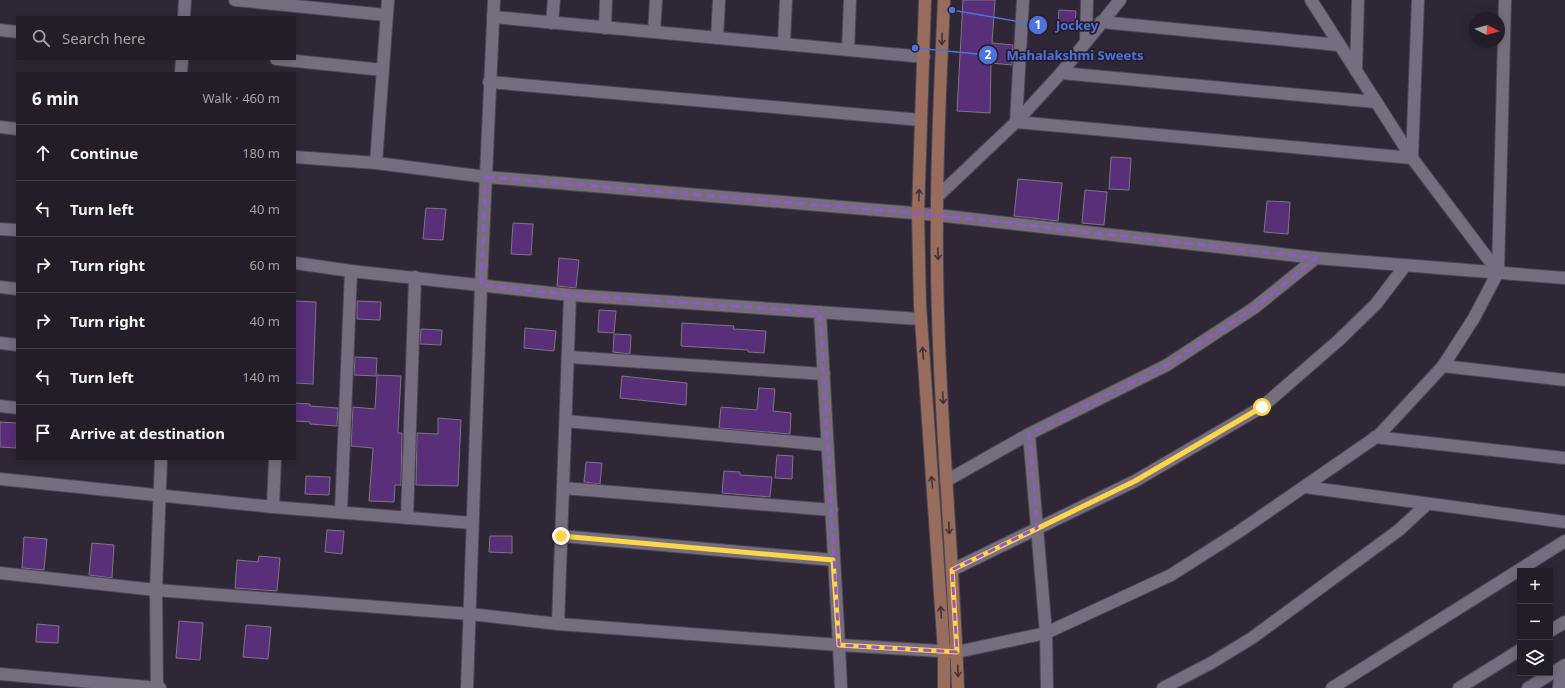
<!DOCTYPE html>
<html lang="en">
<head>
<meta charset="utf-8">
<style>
  :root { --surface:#231d28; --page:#2b2630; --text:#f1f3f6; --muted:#a3a2a8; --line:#403b45 }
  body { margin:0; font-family:"Noto Sans",sans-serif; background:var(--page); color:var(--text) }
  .controls { position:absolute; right:12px; bottom:12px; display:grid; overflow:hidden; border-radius:0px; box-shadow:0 2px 10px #0003 }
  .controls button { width:36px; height:36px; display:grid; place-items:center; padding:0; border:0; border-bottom:1px solid var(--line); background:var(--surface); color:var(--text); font:20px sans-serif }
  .compass { position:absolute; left:1469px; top:12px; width:36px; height:36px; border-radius:50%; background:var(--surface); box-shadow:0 2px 10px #0003; rotate:95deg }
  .stop { position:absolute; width:12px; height:12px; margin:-9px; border:3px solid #ffd54a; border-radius:50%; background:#fff }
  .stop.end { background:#ffd54a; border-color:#fff; box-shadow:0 1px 4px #0008 }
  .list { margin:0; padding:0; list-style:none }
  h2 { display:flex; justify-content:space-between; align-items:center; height:52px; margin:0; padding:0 16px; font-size:17px }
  h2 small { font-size:13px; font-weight:400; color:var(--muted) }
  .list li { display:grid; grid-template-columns:26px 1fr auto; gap:12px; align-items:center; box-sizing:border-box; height:56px; padding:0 16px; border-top:1px solid var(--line) }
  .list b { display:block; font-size:15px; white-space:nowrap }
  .list em { font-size:13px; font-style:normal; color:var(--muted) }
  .icon { flex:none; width:22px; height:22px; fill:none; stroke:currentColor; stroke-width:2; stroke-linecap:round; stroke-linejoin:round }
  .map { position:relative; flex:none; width:1565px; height:688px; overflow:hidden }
  .search { position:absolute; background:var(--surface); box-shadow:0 2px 10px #0003; left:16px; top:16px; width:280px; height:44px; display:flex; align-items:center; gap:10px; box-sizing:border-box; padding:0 14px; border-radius:0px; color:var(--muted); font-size:15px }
  .panel { position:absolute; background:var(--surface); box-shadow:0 2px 10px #0003; left:16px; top:72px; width:280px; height:388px; border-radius:0px }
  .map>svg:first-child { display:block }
  .building { fill:#592f7a; stroke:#7d7586 }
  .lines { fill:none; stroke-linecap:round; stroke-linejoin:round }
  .street-casing { stroke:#4c4552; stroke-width:14 }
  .secondary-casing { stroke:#4c4552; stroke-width:14 }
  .street { stroke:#766e7f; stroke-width:12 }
  .secondary { stroke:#986d5e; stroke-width:12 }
  .oneway { stroke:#423238 }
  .route { stroke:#ffd54a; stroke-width:5 }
  .marked { fill:none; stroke:#9458c9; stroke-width:3; stroke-dasharray:8 5; stroke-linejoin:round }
  .leader { fill:none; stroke:#4e72dc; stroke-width:1.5 }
  .callout-dot { fill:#4e72dc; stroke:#251e2c; stroke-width:1.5 }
  .mark-label { font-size:12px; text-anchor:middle; font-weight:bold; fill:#fff }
  .callout-label { font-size:13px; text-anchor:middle; font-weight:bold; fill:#4e72dc; stroke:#251e2c; stroke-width:3.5; stroke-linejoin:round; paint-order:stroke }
</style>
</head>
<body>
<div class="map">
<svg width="1565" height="688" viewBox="0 0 1565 688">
  <rect width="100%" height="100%" fill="#2f2736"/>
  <g class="building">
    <polygon points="963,0 995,0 992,43 1013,45 1012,65 991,63 990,113 957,111"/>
    <polygon points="1059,10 1076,11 1075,25 1058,24"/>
    <polygon points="1111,157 1131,158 1129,190 1109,189"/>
    <polygon points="1018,179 1062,183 1058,221 1014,216"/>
    <polygon points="1085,190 1107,192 1104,225 1082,223"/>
    <polygon points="1267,201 1290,202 1288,234 1264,232"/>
    <polygon points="426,208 446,209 443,240 423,239"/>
    <polygon points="513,223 533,224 531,255 511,254"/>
    <polygon points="559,258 579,260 576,288 557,286"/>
    <polygon points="295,301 316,302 313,384 295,383"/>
    <polygon points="357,301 381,302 380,320 357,319"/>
    <polygon points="599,310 616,311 614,333 598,332"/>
    <polygon points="682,323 734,326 733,329 766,331 764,353 748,352 748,350 681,346"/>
    <polygon points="525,328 556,331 554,351 524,348"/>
    <polygon points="421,329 442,330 441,345 420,344"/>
    <polygon points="614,334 631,335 630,354 613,352"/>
    <polygon points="355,357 377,358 376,376 354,375"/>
    <polygon points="377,375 401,376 398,430 398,433 402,433 401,485 395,485 394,502 369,501 373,448 351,446 353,407 375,409"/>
    <polygon points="622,376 687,383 686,405 620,398"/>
    <polygon points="759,388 775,389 773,411 791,413 790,434 719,428 721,407 757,410"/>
    <polygon points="295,403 310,404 310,406 338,408 337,426 310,424 310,422 295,421"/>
    <polygon points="438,418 461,420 458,486 416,485 417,433 438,434"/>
    <polygon points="0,422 17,423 16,448 0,447"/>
    <polygon points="777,455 793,456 792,479 775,478"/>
    <polygon points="586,462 602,463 600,484 584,482"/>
    <polygon points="724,471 740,472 740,475 772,477 770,497 722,493"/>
    <polygon points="306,476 330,477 329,495 305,494"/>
    <polygon points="327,530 344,531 342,554 325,552"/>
    <polygon points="490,536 512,536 512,553 489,552"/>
    <polygon points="24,537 47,539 44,570 22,568"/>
    <polygon points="92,543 114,545 112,578 89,575"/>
    <polygon points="259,556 280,558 277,591 235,588 237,560 258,562"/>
    <polygon points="179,621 203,623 200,660 176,658"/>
    <polygon points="37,624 59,626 58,643 36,642"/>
    <polygon points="246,625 271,627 268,659 243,657"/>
  </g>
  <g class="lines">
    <g class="street-casing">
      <g id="street">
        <polyline points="235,0 386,15"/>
        <polyline points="1023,0 1016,122 1412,158 1418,0"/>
        <polyline points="1311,0 1412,158 1498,272"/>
        <polyline points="184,17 185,0"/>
        <polyline points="493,17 924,57"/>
        <polyline points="1101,22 1339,45"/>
        <polyline points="552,23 554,0"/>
        <polyline points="605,28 606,0"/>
        <polyline points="0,30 17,32"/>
        <polyline points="654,32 656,0"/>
        <polyline points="717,38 719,0"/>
        <polyline points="1086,41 1087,0"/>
        <polyline points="784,44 786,0"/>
        <polyline points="848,50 850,0"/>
        <polyline points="276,59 383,70"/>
        <polyline points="1356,71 1358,0"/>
        <polyline points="181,73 182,59"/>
        <polyline points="1061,73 1376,102"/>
        <polyline points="489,82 921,120"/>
        <polyline points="0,127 17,129"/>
        <polyline points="295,157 376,163 486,177 937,215 1316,258 1565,278"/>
        <polyline points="376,163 388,0"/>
        <polyline points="937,197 1016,122 1061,73 1120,0"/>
        <polyline points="0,229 17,230"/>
        <polyline points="295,263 351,271 570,295 920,319"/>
        <polyline points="0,287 17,289"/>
        <polyline points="0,343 17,345"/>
        <polyline points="569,357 824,374"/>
        <polyline points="1443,366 1565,380"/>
        <polyline points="0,406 17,408"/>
        <polyline points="566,421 827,445"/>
        <polyline points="1029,434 1046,633 1047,688"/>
        <polyline points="1375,437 1565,458"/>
        <polyline points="0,479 273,507 472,523"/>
        <polyline points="946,481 1029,434 1167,365 1254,308 1316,258"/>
        <polyline points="1305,487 1565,522"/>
        <polyline points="563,488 832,510"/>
        <polyline points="273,507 275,459"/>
        <polyline points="341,512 351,271"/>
        <polyline points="407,518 415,277"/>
        <polyline points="561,536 833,560"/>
        <polyline points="952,570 1135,481 1262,407 1339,340 1376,304 1405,266"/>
        <polyline points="0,573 156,590 470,614 558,624 839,645 820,312"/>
        <polyline points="558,624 570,295"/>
        <polyline points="1550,631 1565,622"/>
        <polyline points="0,674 160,688"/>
        <polyline points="157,688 156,590 161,459"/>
        <polyline points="467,688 481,285 494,0"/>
        <polyline points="841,688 839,645 957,652 1046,633 1171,575 1237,533 1379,435 1443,366 1474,318 1498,272 1505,0"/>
        <polyline points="1163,688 1211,663 1252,638 1399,530 1427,504"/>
        <polyline points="1332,688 1565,541"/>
        <polyline points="1459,688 1520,650"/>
        <polyline points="1528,688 1565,665"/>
        <polyline points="1559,688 1561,668"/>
      </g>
    </g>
    <g class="secondary-casing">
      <g id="secondary">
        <polyline points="925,0 918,214 920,305 944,651 944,688"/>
        <path d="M944,0C941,71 937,143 937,214C935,372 952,530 958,688"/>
      </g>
    </g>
    <use href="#street" class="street"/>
    <use href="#secondary" class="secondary"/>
  </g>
  <defs><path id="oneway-shaft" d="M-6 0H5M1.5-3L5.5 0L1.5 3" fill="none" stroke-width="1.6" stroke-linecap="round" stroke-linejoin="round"/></defs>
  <g class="oneway">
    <use href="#oneway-shaft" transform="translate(942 39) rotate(92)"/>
    <use href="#oneway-shaft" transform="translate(919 195) rotate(-88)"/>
    <use href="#oneway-shaft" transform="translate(938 254) rotate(89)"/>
    <use href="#oneway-shaft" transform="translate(923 353) rotate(-94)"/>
    <use href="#oneway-shaft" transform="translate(943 398) rotate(87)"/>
    <use href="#oneway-shaft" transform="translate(932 482) rotate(-94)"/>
    <use href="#oneway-shaft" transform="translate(949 528) rotate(87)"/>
    <use href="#oneway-shaft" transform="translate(941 612) rotate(-94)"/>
    <use href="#oneway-shaft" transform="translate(958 671) rotate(88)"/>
  </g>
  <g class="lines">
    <polyline class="route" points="561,536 833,560 839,645 957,652 952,570 1135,481 1262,407"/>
  </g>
  <path class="marked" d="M486,177L937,215L1316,258L1254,308L1167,365L1029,434L1037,528L952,570L957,652L839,645L820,312L570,295L481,285Z"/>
  <path class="leader" d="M952 10L1038 25M915 48L988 55"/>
  <g class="callout-dot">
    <circle cx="952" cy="10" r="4"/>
    <circle cx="915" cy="48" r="4"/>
    <circle cx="1038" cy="25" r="10"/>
    <circle cx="988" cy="55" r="10"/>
  </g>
  <g class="mark-label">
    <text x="1038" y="29">1</text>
    <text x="988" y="59">2</text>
  </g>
  <g class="callout-label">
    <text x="1077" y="30">Jockey</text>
    <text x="1075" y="60">Mahalakshmi Sweets</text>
  </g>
</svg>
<div class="controls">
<button>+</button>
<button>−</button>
<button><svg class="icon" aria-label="layers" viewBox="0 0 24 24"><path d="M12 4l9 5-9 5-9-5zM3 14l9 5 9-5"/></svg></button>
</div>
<svg class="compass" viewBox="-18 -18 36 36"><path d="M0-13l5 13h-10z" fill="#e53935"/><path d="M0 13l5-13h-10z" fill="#a3a2a8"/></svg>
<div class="stop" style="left:1262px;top:407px"></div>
<div class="stop end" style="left:561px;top:536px"></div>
<div class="search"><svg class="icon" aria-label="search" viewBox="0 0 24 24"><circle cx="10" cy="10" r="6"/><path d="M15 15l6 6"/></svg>Search here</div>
<section class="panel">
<h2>6 min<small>Walk · 460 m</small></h2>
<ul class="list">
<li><svg class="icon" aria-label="ahead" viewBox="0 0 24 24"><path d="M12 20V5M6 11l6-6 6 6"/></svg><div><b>Continue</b></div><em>180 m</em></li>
<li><svg class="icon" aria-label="left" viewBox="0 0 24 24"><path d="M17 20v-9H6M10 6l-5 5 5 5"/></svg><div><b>Turn left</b></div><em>40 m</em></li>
<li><svg class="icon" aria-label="right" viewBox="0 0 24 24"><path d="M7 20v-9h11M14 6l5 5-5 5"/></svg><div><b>Turn right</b></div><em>60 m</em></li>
<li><svg class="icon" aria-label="right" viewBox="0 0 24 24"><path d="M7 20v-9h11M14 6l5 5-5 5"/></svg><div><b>Turn right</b></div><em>40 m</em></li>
<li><svg class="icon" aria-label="left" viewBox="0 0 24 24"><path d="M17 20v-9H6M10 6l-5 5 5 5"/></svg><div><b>Turn left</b></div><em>140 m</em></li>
<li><svg class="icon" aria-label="arrive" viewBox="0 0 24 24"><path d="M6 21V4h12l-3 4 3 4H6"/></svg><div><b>Arrive at destination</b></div></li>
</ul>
</section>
</div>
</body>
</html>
